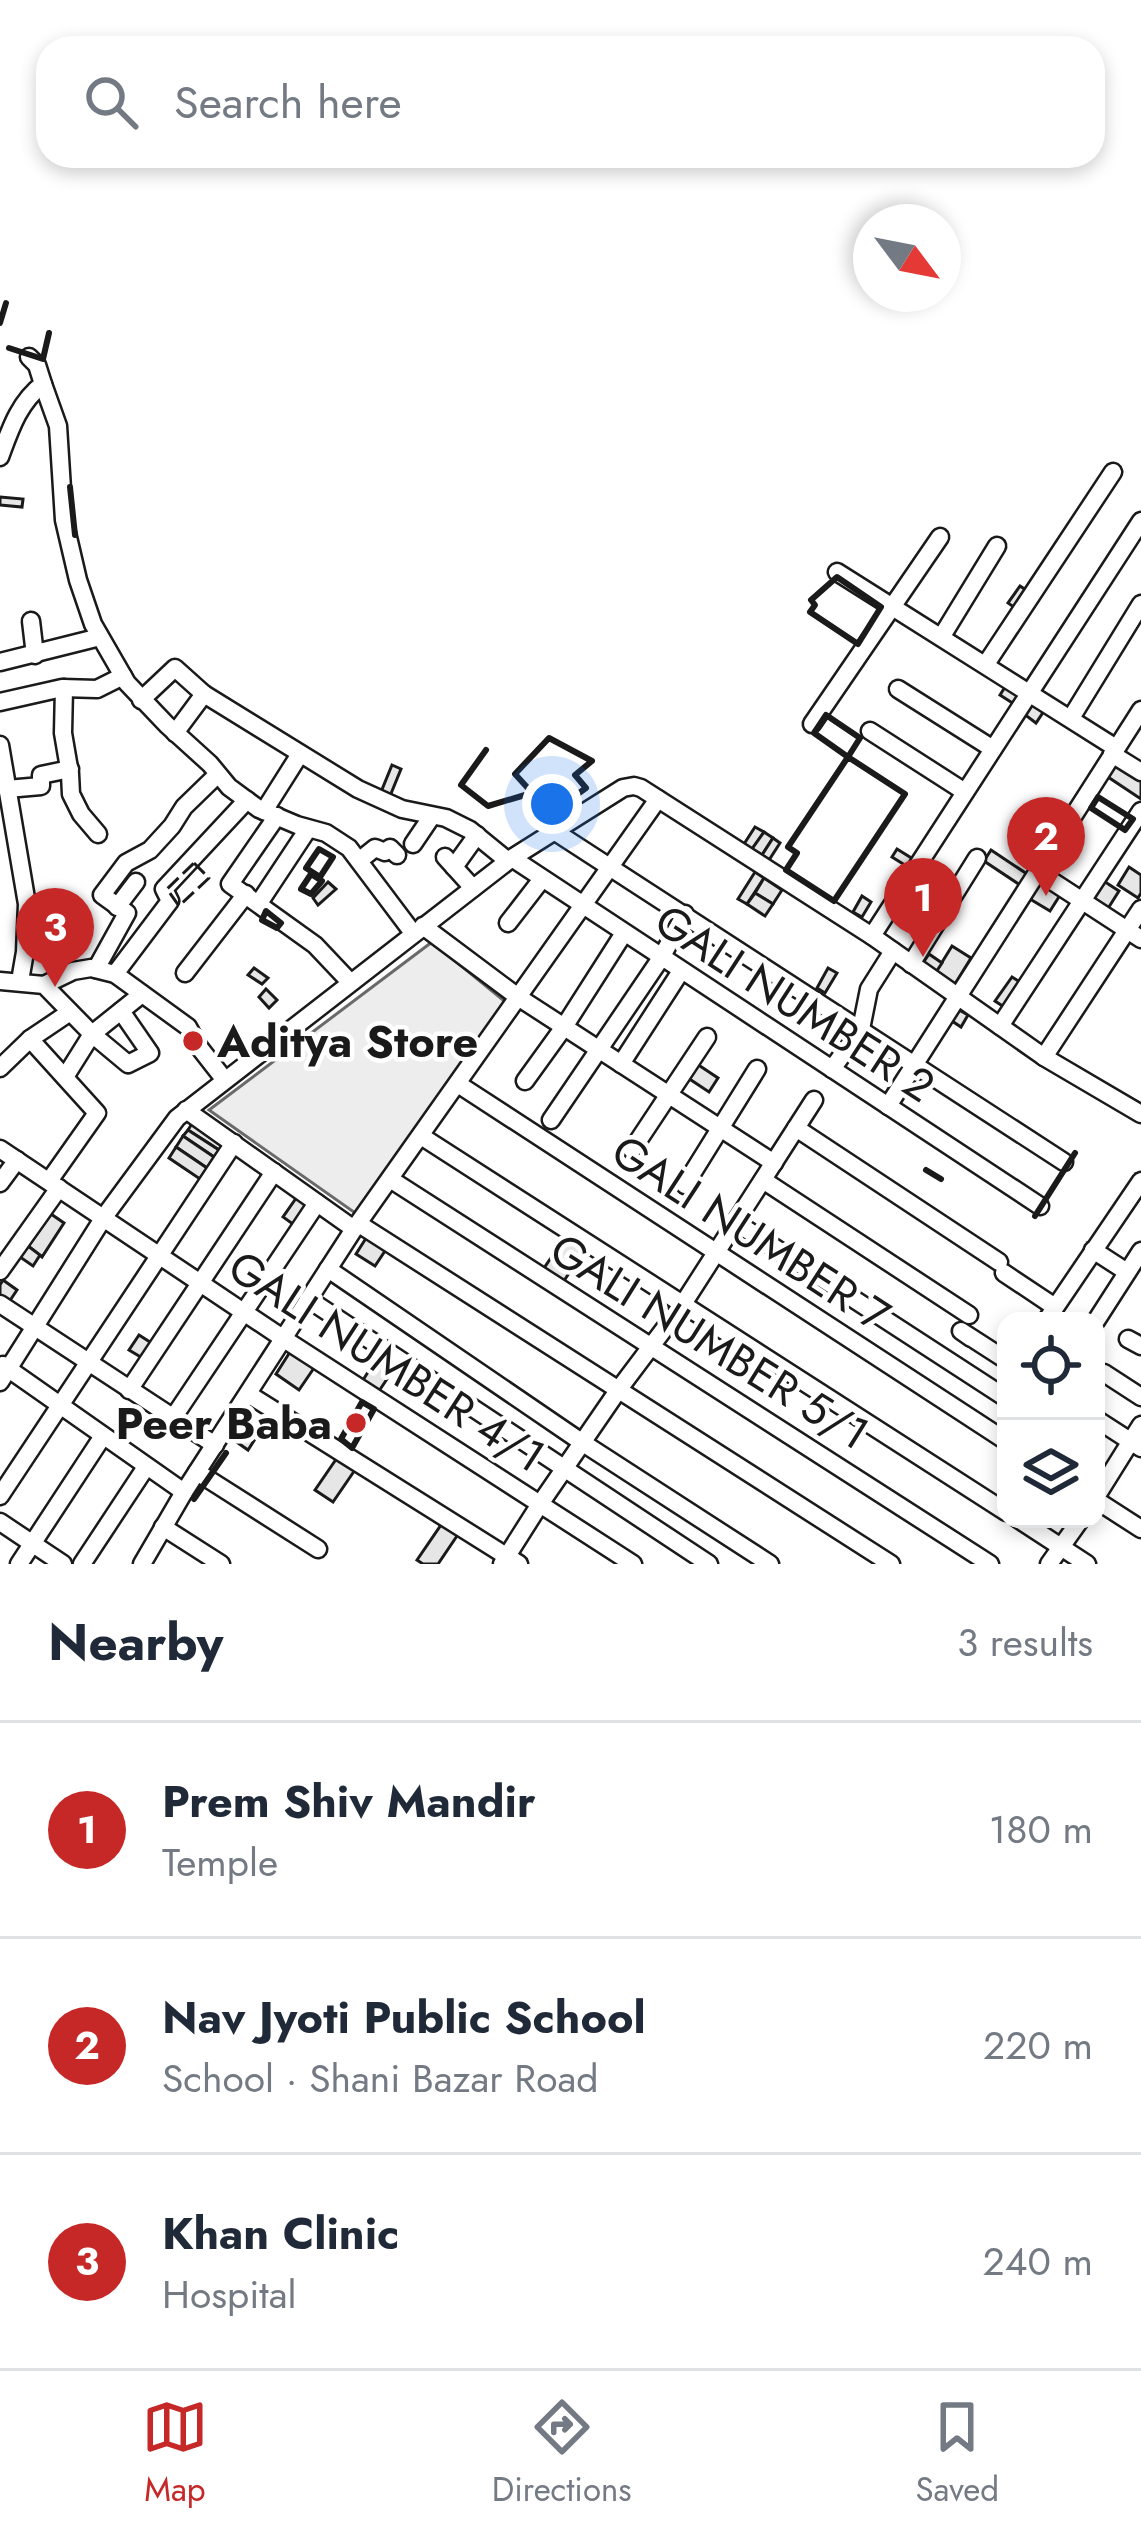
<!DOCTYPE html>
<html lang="en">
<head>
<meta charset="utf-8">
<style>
  :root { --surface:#fff; --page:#f2f2f3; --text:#1f2937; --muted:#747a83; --line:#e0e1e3; --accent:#c62828 }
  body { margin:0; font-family:Jost,sans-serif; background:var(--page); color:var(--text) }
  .controls { position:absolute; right:36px; bottom:36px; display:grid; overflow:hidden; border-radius:24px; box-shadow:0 6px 18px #0003 }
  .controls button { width:108px; height:108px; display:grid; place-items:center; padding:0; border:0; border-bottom:3px solid var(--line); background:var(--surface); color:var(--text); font:60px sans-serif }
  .compass { position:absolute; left:853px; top:204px; width:108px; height:108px; border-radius:50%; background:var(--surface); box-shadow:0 6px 18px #0003; rotate:122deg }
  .you { position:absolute; left:552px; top:804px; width:42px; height:42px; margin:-30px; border:9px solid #fff; border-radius:50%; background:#1a73e8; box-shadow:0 0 0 18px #1a73e833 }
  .badge { display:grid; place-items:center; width:78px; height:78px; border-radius:50%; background:var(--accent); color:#fff; font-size:39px; font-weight:700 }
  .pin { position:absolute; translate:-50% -99px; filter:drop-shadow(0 3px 6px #0008) }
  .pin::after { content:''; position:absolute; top:63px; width:42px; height:36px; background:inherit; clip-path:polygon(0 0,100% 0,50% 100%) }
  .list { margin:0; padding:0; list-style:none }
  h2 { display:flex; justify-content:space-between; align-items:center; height:156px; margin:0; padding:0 48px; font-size:51px }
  h2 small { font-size:39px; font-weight:400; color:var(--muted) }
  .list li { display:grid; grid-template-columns:78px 1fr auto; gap:36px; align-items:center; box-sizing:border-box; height:216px; padding:0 48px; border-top:3px solid var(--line) }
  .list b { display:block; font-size:45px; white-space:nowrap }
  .list p { margin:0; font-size:39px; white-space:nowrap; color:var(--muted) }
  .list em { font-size:39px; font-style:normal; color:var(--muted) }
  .icon { flex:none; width:66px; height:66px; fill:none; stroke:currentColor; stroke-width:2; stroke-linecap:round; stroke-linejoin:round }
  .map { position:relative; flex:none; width:1141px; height:1564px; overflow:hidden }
  .search { position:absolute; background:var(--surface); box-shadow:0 6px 18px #0003; left:36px; right:36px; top:36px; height:132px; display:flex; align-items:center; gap:30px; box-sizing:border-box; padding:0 42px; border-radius:36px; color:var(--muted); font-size:45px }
  .sheet { height:804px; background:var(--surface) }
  nav { display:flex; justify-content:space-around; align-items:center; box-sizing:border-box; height:168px; border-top:3px solid var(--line); background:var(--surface); font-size:33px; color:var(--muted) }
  nav a { display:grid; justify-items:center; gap:6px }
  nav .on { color:var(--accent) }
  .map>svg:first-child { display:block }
  .built { fill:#ededed; stroke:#6a6a6a; stroke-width:3 }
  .building { fill:#e6e6e6; stroke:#1a1a1a; stroke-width:3 }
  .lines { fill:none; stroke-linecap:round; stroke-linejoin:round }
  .minor-casing { stroke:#1a1a1a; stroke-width:21 }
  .minor { stroke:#fff; stroke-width:16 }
  .fence { stroke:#1a1a1a; stroke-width:3; stroke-dasharray:15 6; stroke-linecap:butt }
  .wall { stroke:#1a1a1a; stroke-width:6 }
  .poi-dot { fill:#c62828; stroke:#fff; stroke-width:4.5 }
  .labels { text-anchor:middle; stroke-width:9; stroke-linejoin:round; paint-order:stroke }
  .street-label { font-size:45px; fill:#1a1a1a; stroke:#fff }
  .poi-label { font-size:45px; font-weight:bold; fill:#1a1a1a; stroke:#fff; text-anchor:start }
</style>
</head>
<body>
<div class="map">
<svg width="1141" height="1564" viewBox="0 0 1141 1564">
  <rect width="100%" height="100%" fill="#fff"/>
  <polygon class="built" points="432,942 508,1004 358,1215 209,1110"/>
  <g class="building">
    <polygon points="0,497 23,499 22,507 0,505"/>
    <polygon points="1020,586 1029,592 1018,610 1008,603"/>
    <polygon points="1007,684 1021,694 1014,704 1000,695"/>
    <polygon points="1033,700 1046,708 1036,723 1024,714"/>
    <polygon points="1119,761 1141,775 1141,799 1108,777"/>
    <polygon points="392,765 401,769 390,796 381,792"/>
    <polygon points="755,827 764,832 752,849 744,844"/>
    <polygon points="764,832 773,838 762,855 752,849"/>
    <polygon points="773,838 780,843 769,860 762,855"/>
    <polygon points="897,849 913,859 908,867 892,857"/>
    <polygon points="991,850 1027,874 1020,885 984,861"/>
    <polygon points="1129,867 1141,875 1141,893 1138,898 1118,885"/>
    <polygon points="755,872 764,878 747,904 738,899"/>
    <polygon points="764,878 782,890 773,904 755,893"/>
    <polygon points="1099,878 1119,891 1107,910 1087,898"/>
    <polygon points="1042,880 1062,892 1050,911 1030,899"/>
    <polygon points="328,882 336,889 318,905 313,898"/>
    <polygon points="755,893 773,904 765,916 747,904"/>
    <polygon points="862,896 871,902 862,917 853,912"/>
    <polygon points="952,946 971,958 955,984 936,972"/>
    <polygon points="929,954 942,963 936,972 923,963"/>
    <polygon points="254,968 268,978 262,984 248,975"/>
    <polygon points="828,968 837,973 825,993 817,988"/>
    <polygon points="1012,977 1023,984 1007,1009 995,1001"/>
    <polygon points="266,989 277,1000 269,1008 259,997"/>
    <polygon points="959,1010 968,1015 961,1027 952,1021"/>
    <polygon points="697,1064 718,1078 709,1092 688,1078"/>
    <polygon points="193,1122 224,1143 219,1150 188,1130"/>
    <polygon points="188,1130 219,1150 214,1157 183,1136"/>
    <polygon points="183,1136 214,1157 207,1168 176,1147"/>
    <polygon points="176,1147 207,1168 200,1179 169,1158"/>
    <polygon points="299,1194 313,1204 297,1227 283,1217"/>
    <polygon points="51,1214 64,1223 42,1257 28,1246"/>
    <polygon points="567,1234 586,1247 560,1287 540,1274"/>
    <polygon points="368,1235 387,1248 375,1266 356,1254"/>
    <polygon points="28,1246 40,1255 33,1266 20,1257"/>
    <polygon points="3,1280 17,1290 9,1302 0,1296 0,1285"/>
    <polygon points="139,1335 153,1344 144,1359 129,1350"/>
    <polygon points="290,1352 314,1368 299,1390 276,1374"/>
    <polygon points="380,1353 397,1364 379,1391 363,1380"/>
    <polygon points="248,1413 265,1424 260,1432 243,1421"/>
    <polygon points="239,1425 257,1436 248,1450 231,1438"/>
    <polygon points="339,1455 357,1467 333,1502 315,1490"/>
    <polygon points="443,1522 459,1533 438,1564 423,1564 417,1560"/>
  </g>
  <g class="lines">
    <g class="minor-casing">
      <g id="minor">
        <polyline points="43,384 58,426 64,520 78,580 93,624 127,683 167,725 210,764 229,787 259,809 297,825 326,833 349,848 413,933"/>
        <path d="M0,457C10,430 19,402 43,384L37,365L29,357"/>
        <polyline points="837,572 1116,748"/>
        <polyline points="31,621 35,655"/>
        <polyline points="942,636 997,546"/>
        <polyline points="0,662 100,637"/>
        <polyline points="986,664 1113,472"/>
        <polyline points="64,688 63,733 70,774 71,794 81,814 98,834"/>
        <polyline points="898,689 993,749"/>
        <polyline points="141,700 175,668 204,694 358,789 402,809 446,818 470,830 508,861"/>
        <polyline points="0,702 62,688 97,689 123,676"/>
        <polyline points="1071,718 1141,604"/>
        <polyline points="812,724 940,537"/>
        <polyline points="870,731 965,792"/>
        <polyline points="175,733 204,694"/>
        <polyline points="0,745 27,904 25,952 20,981"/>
        <polyline points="1112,754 1141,772"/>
        <polyline points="7,789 41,786 41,775 70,769"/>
        <polyline points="264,811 300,754"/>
        <polyline points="277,816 230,884 315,945 350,982"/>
        <polyline points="554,831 1064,1162"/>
        <polyline points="413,844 432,816"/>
        <polyline points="445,857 473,888"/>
        <polyline points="512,858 1040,1206"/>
        <polyline points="360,860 375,848 385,852 390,848 397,855"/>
        <polyline points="454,867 477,835"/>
        <polyline points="1038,872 1141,939"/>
        <polyline points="259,903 308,829"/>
        <polyline points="117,907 136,882"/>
        <polyline points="508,923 542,879"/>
        <polyline points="423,926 518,997 774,1163"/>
        <polyline points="872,936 1141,521"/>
        <polyline points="911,964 977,858"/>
        <polyline points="96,969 127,913 102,895 126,863 150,850 172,826 184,807 217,775"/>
        <polyline points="185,973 246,894"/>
        <polyline points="115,974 170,901 164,889 247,800"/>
        <polyline points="0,981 44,985 92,1034 128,1064 150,1053 121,1011"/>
        <polyline points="44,985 73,971 91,968 115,974 188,1027 199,1047 224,1079"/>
        <polyline points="1000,1026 1141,811"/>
        <polyline points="30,1039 97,1113 49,1181"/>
        <polyline points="1044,1057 1141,909"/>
        <polyline points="621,1064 681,971"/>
        <polyline points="0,1068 30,1039 70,1012"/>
        <polyline points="832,1069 861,1029 869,989 893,951"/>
        <polyline points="65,1077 92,1034 142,994"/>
        <polyline points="525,1081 564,1027 624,933"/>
        <polyline points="458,1084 1006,1441"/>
        <polyline points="888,1106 1141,710"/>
        <polyline points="186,1110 354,1229"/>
        <polyline points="551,1120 661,958 685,914"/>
        <polyline points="796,1128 999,1262"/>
        <polyline points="421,1136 1006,1512"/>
        <polyline points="0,1149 284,1339 633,1564"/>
        <polyline points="632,1150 707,1037"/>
        <polyline points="390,1179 990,1564"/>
        <polyline points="763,1180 969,1315"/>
        <polyline points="0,1183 17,1160"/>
        <polyline points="685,1185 757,1069"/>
        <polyline points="735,1222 1006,1398"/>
        <polyline points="359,1224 891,1564"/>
        <polyline points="1093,1250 1127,1272"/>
        <polyline points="328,1269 583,1443 770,1564"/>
        <polyline points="0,1271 59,1188"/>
        <polyline points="1004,1273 1055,1307"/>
        <polyline points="308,1299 709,1564"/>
        <polyline points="0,1304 215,1445"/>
        <polyline points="1046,1321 1141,1181"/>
        <polyline points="1096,1321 1141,1251"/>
        <polyline points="971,1338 961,1331 1006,1360"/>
        <polyline points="1128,1339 1141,1346"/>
        <polyline points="3,1365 184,1492"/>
        <polyline points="1104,1373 1141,1397"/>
        <polyline points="0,1382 104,1217 177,1118 512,858 623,788 634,786 641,788 872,936 1044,1057 1141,1114"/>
        <polyline points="129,1390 274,1172"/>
        <polyline points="248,1394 519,1564"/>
        <polyline points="173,1418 317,1203"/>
        <polyline points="1096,1419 1141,1448"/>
        <polyline points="197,1472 318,1549"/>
        <polyline points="0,1496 234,1143"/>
        <polyline points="1096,1497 1141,1425"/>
        <polyline points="1096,1500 1141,1529"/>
        <polyline points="1018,1519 1087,1564"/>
        <polyline points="0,1522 63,1564"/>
        <polyline points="163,1527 221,1564"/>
        <polyline points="19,1564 103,1436"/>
        <polyline points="82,1564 146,1467"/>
        <polyline points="142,1564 184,1492 354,1229 658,799"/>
        <polyline points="502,1564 540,1504 619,1389 683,1304 814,1100"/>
        <polyline points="1049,1564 1081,1519"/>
      </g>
    </g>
    <use href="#minor" class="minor"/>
    <polygon class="fence" points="194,863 209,878 179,906 167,889"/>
    <g class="wall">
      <polyline points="0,323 6,303"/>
      <polyline points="9,348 43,359 49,333"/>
      <polyline points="70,487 75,535"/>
      <polygon points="837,577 881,607 858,644 810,612 815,605 811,600"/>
      <polygon points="826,715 860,738 848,757 814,733"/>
      <polygon points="549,738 592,761 575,775 586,788 561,806 551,797 535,796 515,774"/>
      <polyline points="486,750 461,785 488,806 525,795"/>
      <polygon points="848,757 905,794 834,901 786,870 797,853 788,847"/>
      <polygon points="1098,797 1133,819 1125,830 1091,808"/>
      <polygon points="319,849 333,857 320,877 306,868"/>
      <polygon points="311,874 322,881 311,894 301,889"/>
      <polygon points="266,911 281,923 277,928 262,920"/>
      <polyline points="926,1170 941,1179"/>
      <polyline points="1035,1216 1075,1153"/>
      <polygon points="362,1402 374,1409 352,1448 341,1439"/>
      <polyline points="194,1499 226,1453"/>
    </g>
  </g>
  <g class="poi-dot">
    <circle cx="193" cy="1041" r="12"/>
    <circle cx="356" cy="1423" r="12"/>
  </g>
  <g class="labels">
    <g class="street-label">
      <text transform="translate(795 1003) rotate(33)" y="16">GALI NUMBER 2</text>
      <text transform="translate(751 1233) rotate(33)" y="16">GALI NUMBER 7</text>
      <text transform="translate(710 1341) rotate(32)" y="16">GALI NUMBER 5/1</text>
      <text transform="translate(387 1361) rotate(33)" y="16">GALI NUMBER 4/1</text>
    </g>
    <g class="poi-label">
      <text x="217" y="1057">Aditya Store</text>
      <text x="332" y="1439" text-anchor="end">Peer Baba</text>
    </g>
  </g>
</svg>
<div class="controls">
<button><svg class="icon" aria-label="locate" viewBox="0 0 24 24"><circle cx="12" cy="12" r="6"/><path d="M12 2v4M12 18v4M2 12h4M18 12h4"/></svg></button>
<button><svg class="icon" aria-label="layers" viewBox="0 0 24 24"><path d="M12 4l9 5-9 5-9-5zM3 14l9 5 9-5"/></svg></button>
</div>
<svg class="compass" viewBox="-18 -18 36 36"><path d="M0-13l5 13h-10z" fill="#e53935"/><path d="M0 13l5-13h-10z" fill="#747a83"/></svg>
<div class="you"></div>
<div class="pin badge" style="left:923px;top:957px">1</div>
<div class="pin badge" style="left:1046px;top:896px">2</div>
<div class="pin badge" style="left:55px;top:987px">3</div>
<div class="search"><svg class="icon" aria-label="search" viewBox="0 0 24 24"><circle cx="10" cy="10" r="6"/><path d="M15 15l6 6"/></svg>Search here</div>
</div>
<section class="sheet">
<h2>Nearby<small>3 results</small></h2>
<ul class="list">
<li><span class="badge">1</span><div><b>Prem Shiv Mandir</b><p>Temple</p></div><em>180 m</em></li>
<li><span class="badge">2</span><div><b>Nav Jyoti Public School</b><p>School · Shani Bazar Road</p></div><em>220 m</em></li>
<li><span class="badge">3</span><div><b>Khan Clinic</b><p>Hospital</p></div><em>240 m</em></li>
</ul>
</section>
<nav>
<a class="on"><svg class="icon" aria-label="map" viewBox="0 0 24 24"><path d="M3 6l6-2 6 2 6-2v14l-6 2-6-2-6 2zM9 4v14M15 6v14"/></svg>Map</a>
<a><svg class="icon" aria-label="directions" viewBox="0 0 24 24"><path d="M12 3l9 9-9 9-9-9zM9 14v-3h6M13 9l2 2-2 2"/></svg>Directions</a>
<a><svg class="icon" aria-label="saved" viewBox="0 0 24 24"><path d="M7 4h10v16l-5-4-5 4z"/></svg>Saved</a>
</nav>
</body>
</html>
